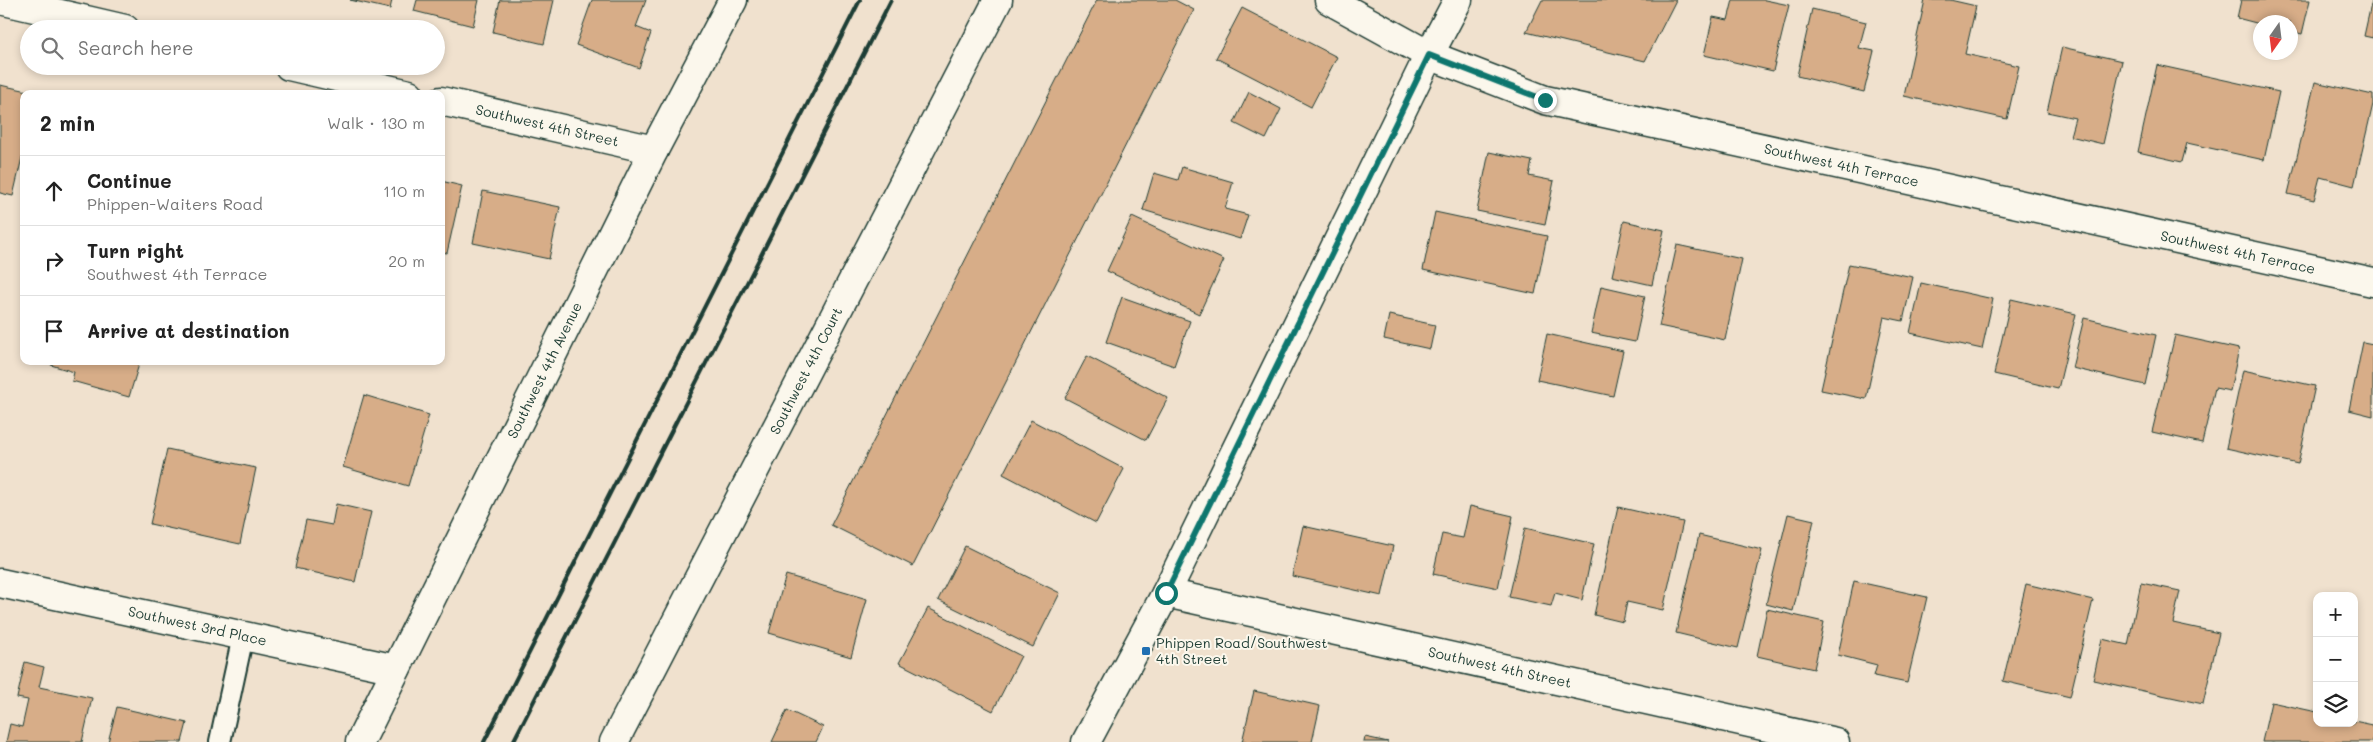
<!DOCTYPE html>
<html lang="en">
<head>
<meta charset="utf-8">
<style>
  :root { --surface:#fff; --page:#f2f2f2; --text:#222; --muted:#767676; --line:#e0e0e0 }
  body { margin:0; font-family:Mali,sans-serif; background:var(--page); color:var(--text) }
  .controls { position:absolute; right:15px; bottom:15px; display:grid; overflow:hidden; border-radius:10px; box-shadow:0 2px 8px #0003 }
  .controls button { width:45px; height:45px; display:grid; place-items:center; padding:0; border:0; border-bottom:1px solid var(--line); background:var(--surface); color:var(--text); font:25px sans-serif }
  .compass { position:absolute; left:2253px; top:15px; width:45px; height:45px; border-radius:50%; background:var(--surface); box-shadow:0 2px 8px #0003; rotate:194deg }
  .stop { position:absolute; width:15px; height:15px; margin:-11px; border:4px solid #0f766e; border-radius:50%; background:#fff }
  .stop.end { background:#0f766e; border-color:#fff; box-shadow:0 1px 5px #0008 }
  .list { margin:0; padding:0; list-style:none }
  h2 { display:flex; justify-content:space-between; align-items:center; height:65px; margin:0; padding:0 20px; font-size:21px }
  h2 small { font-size:16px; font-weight:400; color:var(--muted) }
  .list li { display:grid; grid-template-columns:32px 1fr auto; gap:15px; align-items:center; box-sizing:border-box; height:70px; padding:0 20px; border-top:1px solid var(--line) }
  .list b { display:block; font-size:19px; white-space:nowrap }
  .list p { margin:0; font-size:16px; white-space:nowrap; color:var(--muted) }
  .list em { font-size:16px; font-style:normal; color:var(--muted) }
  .icon { flex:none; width:28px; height:28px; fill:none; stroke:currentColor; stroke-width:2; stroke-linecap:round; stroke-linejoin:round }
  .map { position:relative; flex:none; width:2373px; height:742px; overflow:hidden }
  .search { position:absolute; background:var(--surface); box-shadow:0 2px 8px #0003; left:20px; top:20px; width:425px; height:55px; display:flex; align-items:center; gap:12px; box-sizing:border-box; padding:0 18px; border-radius:28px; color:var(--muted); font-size:19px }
  .panel { position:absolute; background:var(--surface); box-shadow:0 2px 8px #0003; left:20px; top:90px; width:425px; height:275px; border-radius:10px }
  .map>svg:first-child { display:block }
  .building { fill:#d7ad88; stroke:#1f3d34 }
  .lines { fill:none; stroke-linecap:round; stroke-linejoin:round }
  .lane-casing { stroke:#1f3d34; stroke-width:24 }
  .street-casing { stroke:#1f3d34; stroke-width:31 }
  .secondary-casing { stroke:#1f3d34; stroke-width:31 }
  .lane { stroke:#fbf7ec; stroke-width:20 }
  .street { stroke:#fbf7ec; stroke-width:28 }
  .secondary { stroke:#fbf7ec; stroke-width:28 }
  .rail { stroke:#1f3d34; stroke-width:4 }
  .route { stroke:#0f766e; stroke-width:6 }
  .poi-dot { fill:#1f6fb2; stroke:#fbf7ec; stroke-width:2 }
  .labels { text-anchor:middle; stroke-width:4; stroke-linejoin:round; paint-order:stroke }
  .street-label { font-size:14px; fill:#1f3d34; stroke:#fbf7ec }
  .poi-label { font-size:14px; fill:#1f3d34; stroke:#fbf7ec; text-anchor:start }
</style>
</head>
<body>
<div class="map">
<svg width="2373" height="742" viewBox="0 0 2373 742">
  <rect width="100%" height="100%" fill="#f0e1ce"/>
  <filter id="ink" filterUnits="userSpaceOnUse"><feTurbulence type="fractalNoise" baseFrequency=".02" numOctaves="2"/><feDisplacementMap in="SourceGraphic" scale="10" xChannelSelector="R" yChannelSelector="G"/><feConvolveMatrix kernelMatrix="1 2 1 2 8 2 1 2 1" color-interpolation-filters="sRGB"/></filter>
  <g filter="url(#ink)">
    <g class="building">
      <polygon points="350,0 392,0 390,9"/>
      <polygon points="417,0 479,0 473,26 414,11"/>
      <polygon points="500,0 554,0 544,44 493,32"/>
      <polygon points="592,0 646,0 636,27 651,33 639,68 576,45"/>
      <polygon points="1097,0 1175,0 1194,10 913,566 831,525"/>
      <polygon points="1542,0 1676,0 1645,61 1526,32"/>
      <polygon points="1733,0 1765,0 1789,5 1773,71 1704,55 1713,17 1728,20"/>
      <polygon points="1925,0 1950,0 1976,6 1965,54 2019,66 2007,119 1904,96"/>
      <polygon points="2241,0 2310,0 2302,34 2290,31 2290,22 2260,24 2237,18"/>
      <polygon points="2372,0 2373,0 2373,38 2364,36"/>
      <polygon points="1242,8 1337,57 1311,107 1216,58"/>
      <polygon points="1812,9 1866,22 1859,48 1874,51 1864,92 1797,76"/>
      <polygon points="2062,47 2122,61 2103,144 2070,136 2075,118 2047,112"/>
      <polygon points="2157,65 2279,92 2264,160 2187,143 2182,162 2138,152"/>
      <polygon points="2315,82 2373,95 2373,104 2354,186 2320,177 2314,200 2288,194"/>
      <polygon points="0,85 37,93 24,94 24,149 13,196 0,193"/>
      <polygon points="1249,92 1281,109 1266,139 1234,123"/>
      <polygon points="1489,152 1532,161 1529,176 1554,181 1545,225 1477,211"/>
      <polygon points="1182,167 1233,182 1225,209 1248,215 1240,239 1143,210 1154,173 1178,180"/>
      <polygon points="441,181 462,186 447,253 441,252"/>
      <polygon points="483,191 560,207 549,259 473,243"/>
      <polygon points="1435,212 1547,236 1535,294 1423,270"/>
      <polygon points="1132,217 1224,260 1199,314 1107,271"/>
      <polygon points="1624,221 1664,230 1652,285 1612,276"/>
      <polygon points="1677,245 1742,259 1725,340 1659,326"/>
      <polygon points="1849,264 1913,277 1903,321 1884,317 1866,399 1821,390"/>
      <polygon points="1921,283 1993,299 1982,349 1910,333"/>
      <polygon points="1601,286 1645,296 1635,342 1591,333"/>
      <polygon points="1122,297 1190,321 1174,366 1106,342"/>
      <polygon points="2011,299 2076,314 2058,389 1994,374"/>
      <polygon points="1389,315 1435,325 1430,349 1384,339"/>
      <polygon points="2084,318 2156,335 2145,385 2072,368"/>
      <polygon points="1547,334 1623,351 1613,396 1537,380"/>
      <polygon points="2175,335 2239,349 2230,391 2215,388 2202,443 2152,432"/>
      <polygon points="2363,342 2373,344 2373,416 2349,410"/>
      <polygon points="1087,356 1168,398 1146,440 1065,398"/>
      <polygon points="52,361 140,361 129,397 72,381 74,372 51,365"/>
      <polygon points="2243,370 2315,386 2298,464 2226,448"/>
      <polygon points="364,395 429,415 408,486 343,467"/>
      <polygon points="1031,420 1124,469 1096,523 1003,474"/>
      <polygon points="167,449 256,468 240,544 150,524"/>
      <polygon points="336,504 371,512 355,582 295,568 306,520 332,525"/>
      <polygon points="1470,506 1513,516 1498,588 1433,574 1442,534 1463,538"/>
      <polygon points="1618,507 1683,522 1663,610 1627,602 1623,622 1594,615"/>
      <polygon points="1788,514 1814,520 1793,611 1766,604"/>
      <polygon points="1303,526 1393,546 1382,596 1292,576"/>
      <polygon points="1525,528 1594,544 1582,600 1555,593 1551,606 1509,597"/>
      <polygon points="1699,535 1762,550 1738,648 1676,633"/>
      <polygon points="965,546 1060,593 1033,647 938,600"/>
      <polygon points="786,575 867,599 851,657 769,633"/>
      <polygon points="1854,581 1927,597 1907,683 1874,676 1877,665 1838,655"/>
      <polygon points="2141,583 2180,591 2173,623 2219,633 2203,704 2093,680 2102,639 2128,645"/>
      <polygon points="2026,584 2093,600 2070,697 2003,681"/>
      <polygon points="928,608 1021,656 993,711 899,663"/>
      <polygon points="1767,609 1824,622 1814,669 1757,656"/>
      <polygon points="25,662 44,667 39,687 92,698 82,742 6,742 10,724 22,727 28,700 17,698"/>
      <polygon points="1254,691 1320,706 1312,742 1242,742"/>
      <polygon points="2271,702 2317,712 2317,723 2354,723 2354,721 2373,725 2373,742 2262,742"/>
      <polygon points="117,707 187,723 182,742 108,742"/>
      <polygon points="787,710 823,727 816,742 772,742"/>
      <polygon points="1365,737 1388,742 1364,742"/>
    </g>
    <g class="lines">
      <g class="lane-casing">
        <polyline id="lane" points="220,742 243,636"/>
      </g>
      <g class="street-casing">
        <g id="street">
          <polyline points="0,0 125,29"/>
          <path id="s1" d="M1329,0L1429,55L1545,100L2373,282"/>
          <polyline points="289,66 409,94"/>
          <path id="s2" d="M441,101L654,150"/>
          <path id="s3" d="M0,583L396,669"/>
          <path id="s4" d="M1166,593L1835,742"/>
          <path id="s5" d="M360,742L654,150L733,0"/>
          <path id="s6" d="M614,742L998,0"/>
        </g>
      </g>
      <g class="secondary-casing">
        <polyline id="secondary" points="1086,742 1166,593 1429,55 1458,0"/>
      </g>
      <use href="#lane" class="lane"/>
      <use href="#street" class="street"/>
      <use href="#secondary" class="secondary"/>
      <g class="rail">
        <polyline points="484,742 860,0"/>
        <polyline points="513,742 891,0"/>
      </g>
    </g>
  </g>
  <g class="lines" filter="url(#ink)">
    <polyline class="route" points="1166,593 1429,55 1545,100"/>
  </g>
  <rect class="poi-dot" x="1141" y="646" width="10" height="10" rx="2.5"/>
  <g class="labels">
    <g class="street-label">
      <text dy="5" stroke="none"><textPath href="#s2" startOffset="109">Southwest 4th Street</textPath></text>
      <text dy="5" stroke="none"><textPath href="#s1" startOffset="542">Southwest 4th Terrace</textPath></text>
      <text dy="5" stroke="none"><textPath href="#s1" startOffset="948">Southwest 4th Terrace</textPath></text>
      <text dy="5" stroke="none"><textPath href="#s5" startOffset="415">Southwest 4th Avenue</textPath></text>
      <text dy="5" stroke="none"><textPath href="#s6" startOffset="418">Southwest 4th Court</textPath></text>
      <text dy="5" stroke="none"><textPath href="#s3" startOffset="202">Southwest 3rd Place</textPath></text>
      <text dy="5" stroke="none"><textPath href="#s4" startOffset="342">Southwest 4th Street</textPath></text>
    </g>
    <g class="poi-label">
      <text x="1156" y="648">Phippen Road/Southwest<tspan x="1156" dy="16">4th Street</tspan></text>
    </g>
  </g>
</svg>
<div class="controls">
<button>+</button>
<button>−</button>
<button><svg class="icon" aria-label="layers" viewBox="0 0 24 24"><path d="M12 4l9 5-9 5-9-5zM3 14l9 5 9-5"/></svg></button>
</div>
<svg class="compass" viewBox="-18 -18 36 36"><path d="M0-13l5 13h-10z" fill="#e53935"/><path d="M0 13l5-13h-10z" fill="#767676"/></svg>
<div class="stop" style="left:1166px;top:593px"></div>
<div class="stop end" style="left:1545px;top:100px"></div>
<div class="search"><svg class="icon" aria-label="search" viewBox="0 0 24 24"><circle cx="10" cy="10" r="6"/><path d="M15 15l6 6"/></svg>Search here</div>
<section class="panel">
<h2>2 min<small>Walk · 130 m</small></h2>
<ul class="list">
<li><svg class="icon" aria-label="ahead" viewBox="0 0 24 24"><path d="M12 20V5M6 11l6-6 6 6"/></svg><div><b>Continue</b><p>Phippen-Waiters Road</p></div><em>110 m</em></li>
<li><svg class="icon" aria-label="right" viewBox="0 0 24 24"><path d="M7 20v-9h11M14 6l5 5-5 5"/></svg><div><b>Turn right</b><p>Southwest 4th Terrace</p></div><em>20 m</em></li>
<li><svg class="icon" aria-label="arrive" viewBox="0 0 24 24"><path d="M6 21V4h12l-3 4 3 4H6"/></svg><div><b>Arrive at destination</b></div></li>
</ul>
</section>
</div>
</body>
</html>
